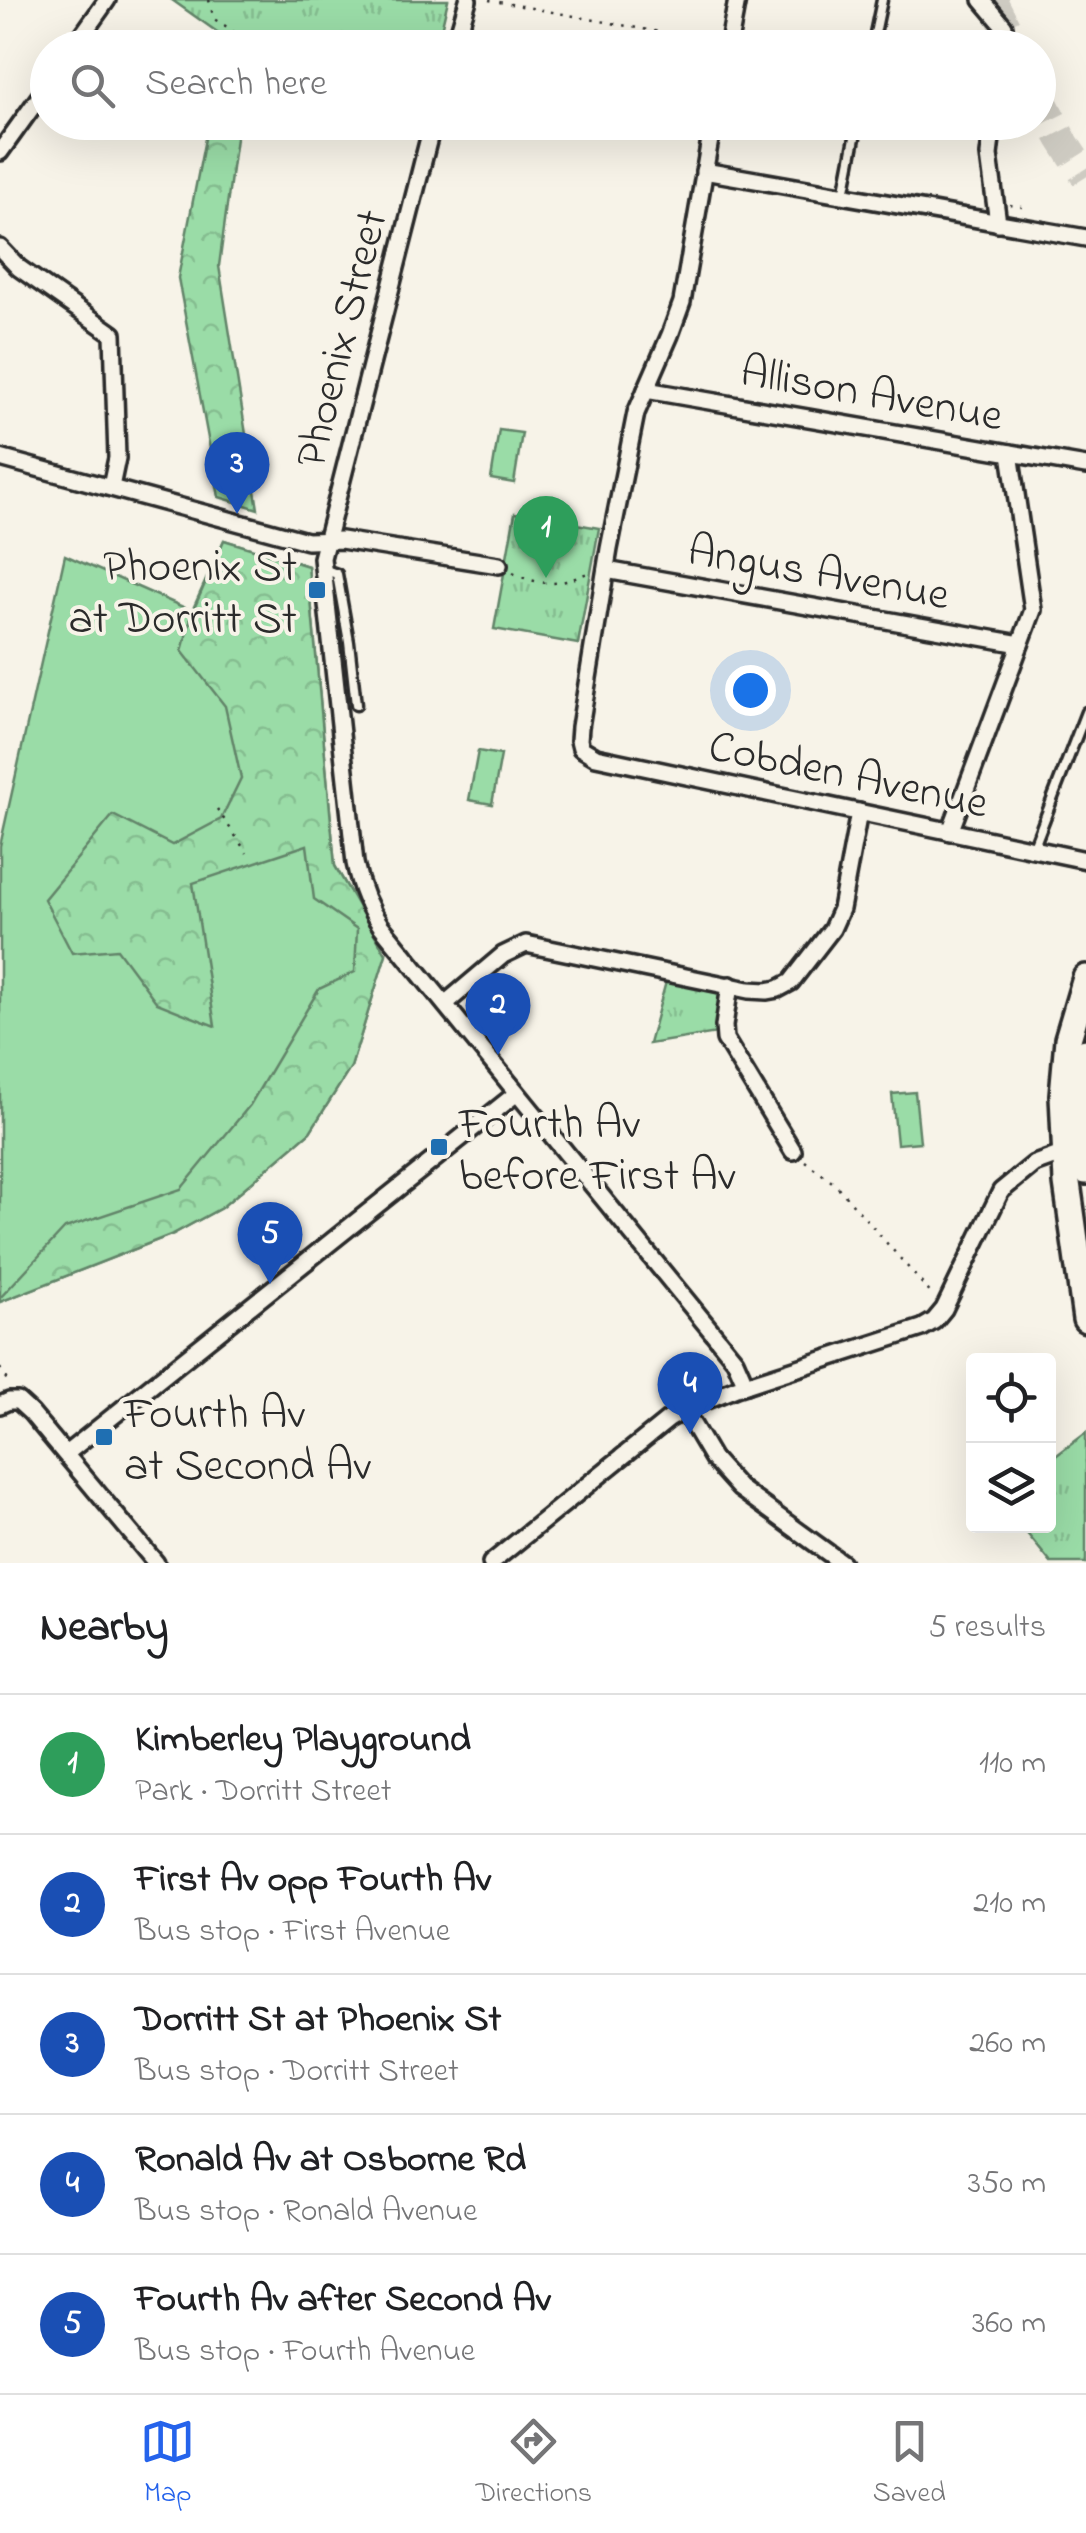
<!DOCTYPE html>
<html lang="en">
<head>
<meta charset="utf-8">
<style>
  :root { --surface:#fff; --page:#f2f2f2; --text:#202124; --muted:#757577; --line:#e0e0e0; --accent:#2563eb }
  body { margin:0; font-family:"Indie Flower",sans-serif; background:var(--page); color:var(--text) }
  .controls { position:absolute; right:30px; bottom:30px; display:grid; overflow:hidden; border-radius:10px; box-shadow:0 10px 40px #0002 }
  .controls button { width:90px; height:90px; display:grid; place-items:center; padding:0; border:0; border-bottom:2px solid var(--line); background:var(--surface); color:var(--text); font:50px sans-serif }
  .you { position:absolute; left:750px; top:690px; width:35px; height:35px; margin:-25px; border:8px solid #fff; border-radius:50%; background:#1a73e8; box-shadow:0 0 0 15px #1a73e833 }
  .badge { display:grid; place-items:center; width:65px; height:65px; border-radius:50%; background:var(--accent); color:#fff; font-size:32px; font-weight:700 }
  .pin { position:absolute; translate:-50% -82px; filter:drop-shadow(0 2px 5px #0008) }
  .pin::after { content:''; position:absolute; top:52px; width:35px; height:30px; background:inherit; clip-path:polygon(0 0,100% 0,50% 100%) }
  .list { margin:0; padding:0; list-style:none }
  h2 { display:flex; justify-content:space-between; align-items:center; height:130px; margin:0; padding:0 40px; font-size:42px }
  h2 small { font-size:32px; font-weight:400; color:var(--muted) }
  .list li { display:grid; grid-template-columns:65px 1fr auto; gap:30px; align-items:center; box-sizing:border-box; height:140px; padding:0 40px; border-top:2px solid var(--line) }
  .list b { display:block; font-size:38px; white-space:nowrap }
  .list p { margin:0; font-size:32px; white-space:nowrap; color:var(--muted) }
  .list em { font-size:32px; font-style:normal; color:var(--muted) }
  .icon { flex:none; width:55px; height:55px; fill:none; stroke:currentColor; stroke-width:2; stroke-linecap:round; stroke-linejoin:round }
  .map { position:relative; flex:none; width:1086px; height:1563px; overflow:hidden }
  .search { position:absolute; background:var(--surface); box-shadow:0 10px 40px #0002; left:30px; right:30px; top:30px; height:110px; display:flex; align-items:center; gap:25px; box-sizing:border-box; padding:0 35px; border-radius:55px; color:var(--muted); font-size:38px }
  .sheet { height:830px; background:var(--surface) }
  nav { display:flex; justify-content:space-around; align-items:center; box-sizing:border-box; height:140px; border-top:2px solid var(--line); background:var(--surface); font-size:28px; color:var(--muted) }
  nav a { display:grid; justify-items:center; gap:5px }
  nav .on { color:var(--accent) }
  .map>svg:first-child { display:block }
  .grass { fill:#9adca7; stroke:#628469; stroke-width:2.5 }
  .forest { fill:url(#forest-crowns); stroke:#628469; stroke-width:2.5 }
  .park { fill:url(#park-tufts); stroke:#628469; stroke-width:2.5 }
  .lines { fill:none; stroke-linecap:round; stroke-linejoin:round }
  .highway-tunnel { stroke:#cecbc2; stroke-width:30; stroke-dasharray:30 15; stroke-linecap:butt }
  .lane-casing { stroke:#2b2b2b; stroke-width:15 }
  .street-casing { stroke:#2b2b2b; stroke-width:22 }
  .primary-casing { stroke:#2b2b2b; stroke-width:32 }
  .path { stroke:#2b2b2b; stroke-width:2.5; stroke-dasharray:2.5 8; stroke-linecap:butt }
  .lane { stroke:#f7f3e8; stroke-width:8 }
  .street { stroke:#f7f3e8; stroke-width:15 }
  .primary { stroke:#f7f3e8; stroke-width:25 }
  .poi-dot { fill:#1f6fb2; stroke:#f7f3e8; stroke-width:4 }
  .labels { text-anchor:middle; stroke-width:8; stroke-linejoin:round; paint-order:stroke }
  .street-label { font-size:45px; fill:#2b2b2b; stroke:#f7f3e8 }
  .poi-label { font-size:45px; fill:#2b2b2b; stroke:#f7f3e8; text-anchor:start }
</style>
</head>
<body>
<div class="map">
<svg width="1086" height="1563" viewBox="0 0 1086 1563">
  <defs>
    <pattern id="forest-crowns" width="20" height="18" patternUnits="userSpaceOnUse" patternTransform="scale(2.5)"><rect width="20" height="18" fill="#9adca7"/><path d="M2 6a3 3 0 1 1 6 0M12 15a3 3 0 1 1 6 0" fill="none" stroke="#85bd90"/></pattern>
    <pattern id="park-tufts" width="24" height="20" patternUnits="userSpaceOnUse" patternTransform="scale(2.5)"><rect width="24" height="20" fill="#9adca7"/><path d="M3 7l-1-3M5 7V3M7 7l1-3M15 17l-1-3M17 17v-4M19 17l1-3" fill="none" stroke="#85bd90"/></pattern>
  </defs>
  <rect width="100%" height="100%" fill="#f7f3e8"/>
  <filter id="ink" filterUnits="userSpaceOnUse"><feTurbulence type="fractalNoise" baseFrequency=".01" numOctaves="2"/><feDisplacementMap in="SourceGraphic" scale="20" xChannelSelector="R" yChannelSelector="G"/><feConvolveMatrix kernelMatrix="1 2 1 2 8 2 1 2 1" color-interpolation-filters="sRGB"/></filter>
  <g filter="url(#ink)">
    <g class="grass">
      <polygon points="499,430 522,433 514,483 491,479"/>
      <polygon points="224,540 308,566 335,866 386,954 351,1067 310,1132 221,1208 173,1234 0,1302 0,846 65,555 192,611"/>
      <polygon points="478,751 501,755 492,804 469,800"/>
      <polygon points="915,1092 920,1142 897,1144 892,1094"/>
    </g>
    <g class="forest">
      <polygon points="208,123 238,123 219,266 258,509 219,497 178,278"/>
      <polygon points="224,540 308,566 335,866 386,954 351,1067 310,1132 221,1208 173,1234 0,1302 0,1298 65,1228 181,1189 250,1105 319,989 355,972 357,929 314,899 307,845 193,883 215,1026 157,1003 117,949 72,953 44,899 113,815 172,845 221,819 241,778 225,706 182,651 193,611"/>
    </g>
    <g class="park">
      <polygon points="172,0 448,0 437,47 224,48 227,39"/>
      <polygon points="515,513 599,528 578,644 494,629"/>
      <polygon points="667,978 716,990 721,1000 717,1033 649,1044"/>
      <polygon points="1086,1433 1086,1563 1051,1563 1021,1526 1048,1526 1049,1461"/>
    </g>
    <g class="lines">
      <g class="highway-tunnel">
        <polyline points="992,0 1016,48"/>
        <polyline points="1038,93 1061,138 1086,177"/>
      </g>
      <g class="lane-casing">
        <g id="lane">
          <polyline points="872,48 882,0"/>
          <polyline points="844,195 858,122"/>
          <polyline points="323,569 337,574 349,642 356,705"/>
          <polyline points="1033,849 1086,712"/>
        </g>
      </g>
      <g class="street-casing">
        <g id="street">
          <polyline points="982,0 1004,26 1002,48"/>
          <polyline points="73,48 107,0"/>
          <polyline points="454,48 468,0"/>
          <polyline points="728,48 737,0"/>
          <path d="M433,122L322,558L355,863C360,887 367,906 381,926L735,1360L746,1385"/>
          <polyline points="713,122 682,302 670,335 636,413 609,549 580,727 579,740 581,748 596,757 1086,860"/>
          <polyline points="993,122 989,155 998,223"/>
          <polyline points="0,152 48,85"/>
          <polyline points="704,171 1086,238"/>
          <polyline points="0,248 19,268 113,334 117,458 111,487"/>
          <polyline points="646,390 1086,466"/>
          <polyline points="0,458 307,541 341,540 499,565"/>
          <polyline points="606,570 1020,644"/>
          <polyline points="950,832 1033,610 1010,453"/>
          <polyline points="730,985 724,1026 725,1039 793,1151"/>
          <polyline points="445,1004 503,955 526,944 749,990 767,991 778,989 791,982 832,929 841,909 859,812"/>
          <polyline points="0,1405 9,1401 18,1401 31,1413 156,1563"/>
          <polyline points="684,1410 713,1459 739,1488 842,1563"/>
          <polyline points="67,1453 517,1093"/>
          <polyline points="491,1563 669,1419 694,1405 736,1388 922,1328 934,1321 944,1309 1001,1191 1034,1164 1070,1151"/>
        </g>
      </g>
      <g class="primary-casing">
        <g id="primary">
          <polyline points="1086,978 1068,1039 1063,1095 1067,1183 1086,1319"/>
          <polyline points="1086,1052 1083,1095 1086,1171"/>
        </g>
      </g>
      <g class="path">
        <polyline points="209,0 214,19 232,30 239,39 239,48"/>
        <polyline points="489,0 712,42"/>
        <polyline points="400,122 415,127"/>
        <polyline points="1010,205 1022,207"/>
        <path d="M513,573C529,581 548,586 566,581C575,579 582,574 592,572"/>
        <polyline points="217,809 247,853"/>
        <polyline points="805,1161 836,1185 933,1296"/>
        <polyline points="0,1368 9,1384"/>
      </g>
      <use href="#lane" class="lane"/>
      <use href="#street" class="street"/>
      <use href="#primary" class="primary"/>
    </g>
  </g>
  <g class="poi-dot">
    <rect x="307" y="580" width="20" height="20" rx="5"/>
    <rect x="429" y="1137" width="20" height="20" rx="5"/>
    <rect x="94" y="1427" width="20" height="20" rx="5"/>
  </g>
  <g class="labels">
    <g class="street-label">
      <text transform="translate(339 338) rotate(-76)" y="16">Phoenix Street</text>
      <text transform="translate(872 391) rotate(10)" y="16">Allison Avenue</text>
      <text transform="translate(819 570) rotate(10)" y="16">Angus Avenue</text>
      <text transform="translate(849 772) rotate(12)" y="16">Cobden Avenue</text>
    </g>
    <g class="poi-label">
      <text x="297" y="580" text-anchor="end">Phoenix St<tspan x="297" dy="52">at Dorritt St</tspan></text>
      <text x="459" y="1137">Fourth Av<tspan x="459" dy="52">before First Av</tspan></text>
      <text x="124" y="1427">Fourth Av<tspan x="124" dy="52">at Second Av</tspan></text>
    </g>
  </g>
</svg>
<div class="controls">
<button><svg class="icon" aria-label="locate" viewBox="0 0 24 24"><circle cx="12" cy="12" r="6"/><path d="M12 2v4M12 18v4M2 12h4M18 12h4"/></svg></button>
<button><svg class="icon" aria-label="layers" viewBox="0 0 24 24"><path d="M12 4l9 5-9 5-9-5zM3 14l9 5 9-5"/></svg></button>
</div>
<div class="you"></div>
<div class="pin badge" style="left:546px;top:578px;background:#2e9e5b">1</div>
<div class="pin badge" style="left:498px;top:1055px;background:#1a4fb4">2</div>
<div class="pin badge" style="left:237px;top:514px;background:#1a4fb4">3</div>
<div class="pin badge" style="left:690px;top:1434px;background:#1a4fb4">4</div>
<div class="pin badge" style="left:270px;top:1284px;background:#1a4fb4">5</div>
<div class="search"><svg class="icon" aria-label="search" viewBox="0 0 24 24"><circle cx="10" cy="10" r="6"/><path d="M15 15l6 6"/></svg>Search here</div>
</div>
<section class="sheet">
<h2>Nearby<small>5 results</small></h2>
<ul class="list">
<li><span class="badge" style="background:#2e9e5b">1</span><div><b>Kimberley Playground</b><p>Park · Dorritt Street</p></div><em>110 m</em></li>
<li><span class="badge" style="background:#1a4fb4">2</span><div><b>First Av opp Fourth Av</b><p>Bus stop · First Avenue</p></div><em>210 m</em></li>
<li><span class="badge" style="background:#1a4fb4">3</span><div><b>Dorritt St at Phoenix St</b><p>Bus stop · Dorritt Street</p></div><em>260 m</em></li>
<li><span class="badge" style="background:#1a4fb4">4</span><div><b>Ronald Av at Osborne Rd</b><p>Bus stop · Ronald Avenue</p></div><em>350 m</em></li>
<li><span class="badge" style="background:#1a4fb4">5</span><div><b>Fourth Av after Second Av</b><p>Bus stop · Fourth Avenue</p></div><em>360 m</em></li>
</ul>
</section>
<nav>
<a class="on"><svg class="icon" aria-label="map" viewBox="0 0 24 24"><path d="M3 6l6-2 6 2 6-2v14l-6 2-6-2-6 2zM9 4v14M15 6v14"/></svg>Map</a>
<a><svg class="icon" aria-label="directions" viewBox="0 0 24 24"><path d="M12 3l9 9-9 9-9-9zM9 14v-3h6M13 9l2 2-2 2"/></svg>Directions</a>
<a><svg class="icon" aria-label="saved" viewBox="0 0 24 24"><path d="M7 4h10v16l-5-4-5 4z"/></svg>Saved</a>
</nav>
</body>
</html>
